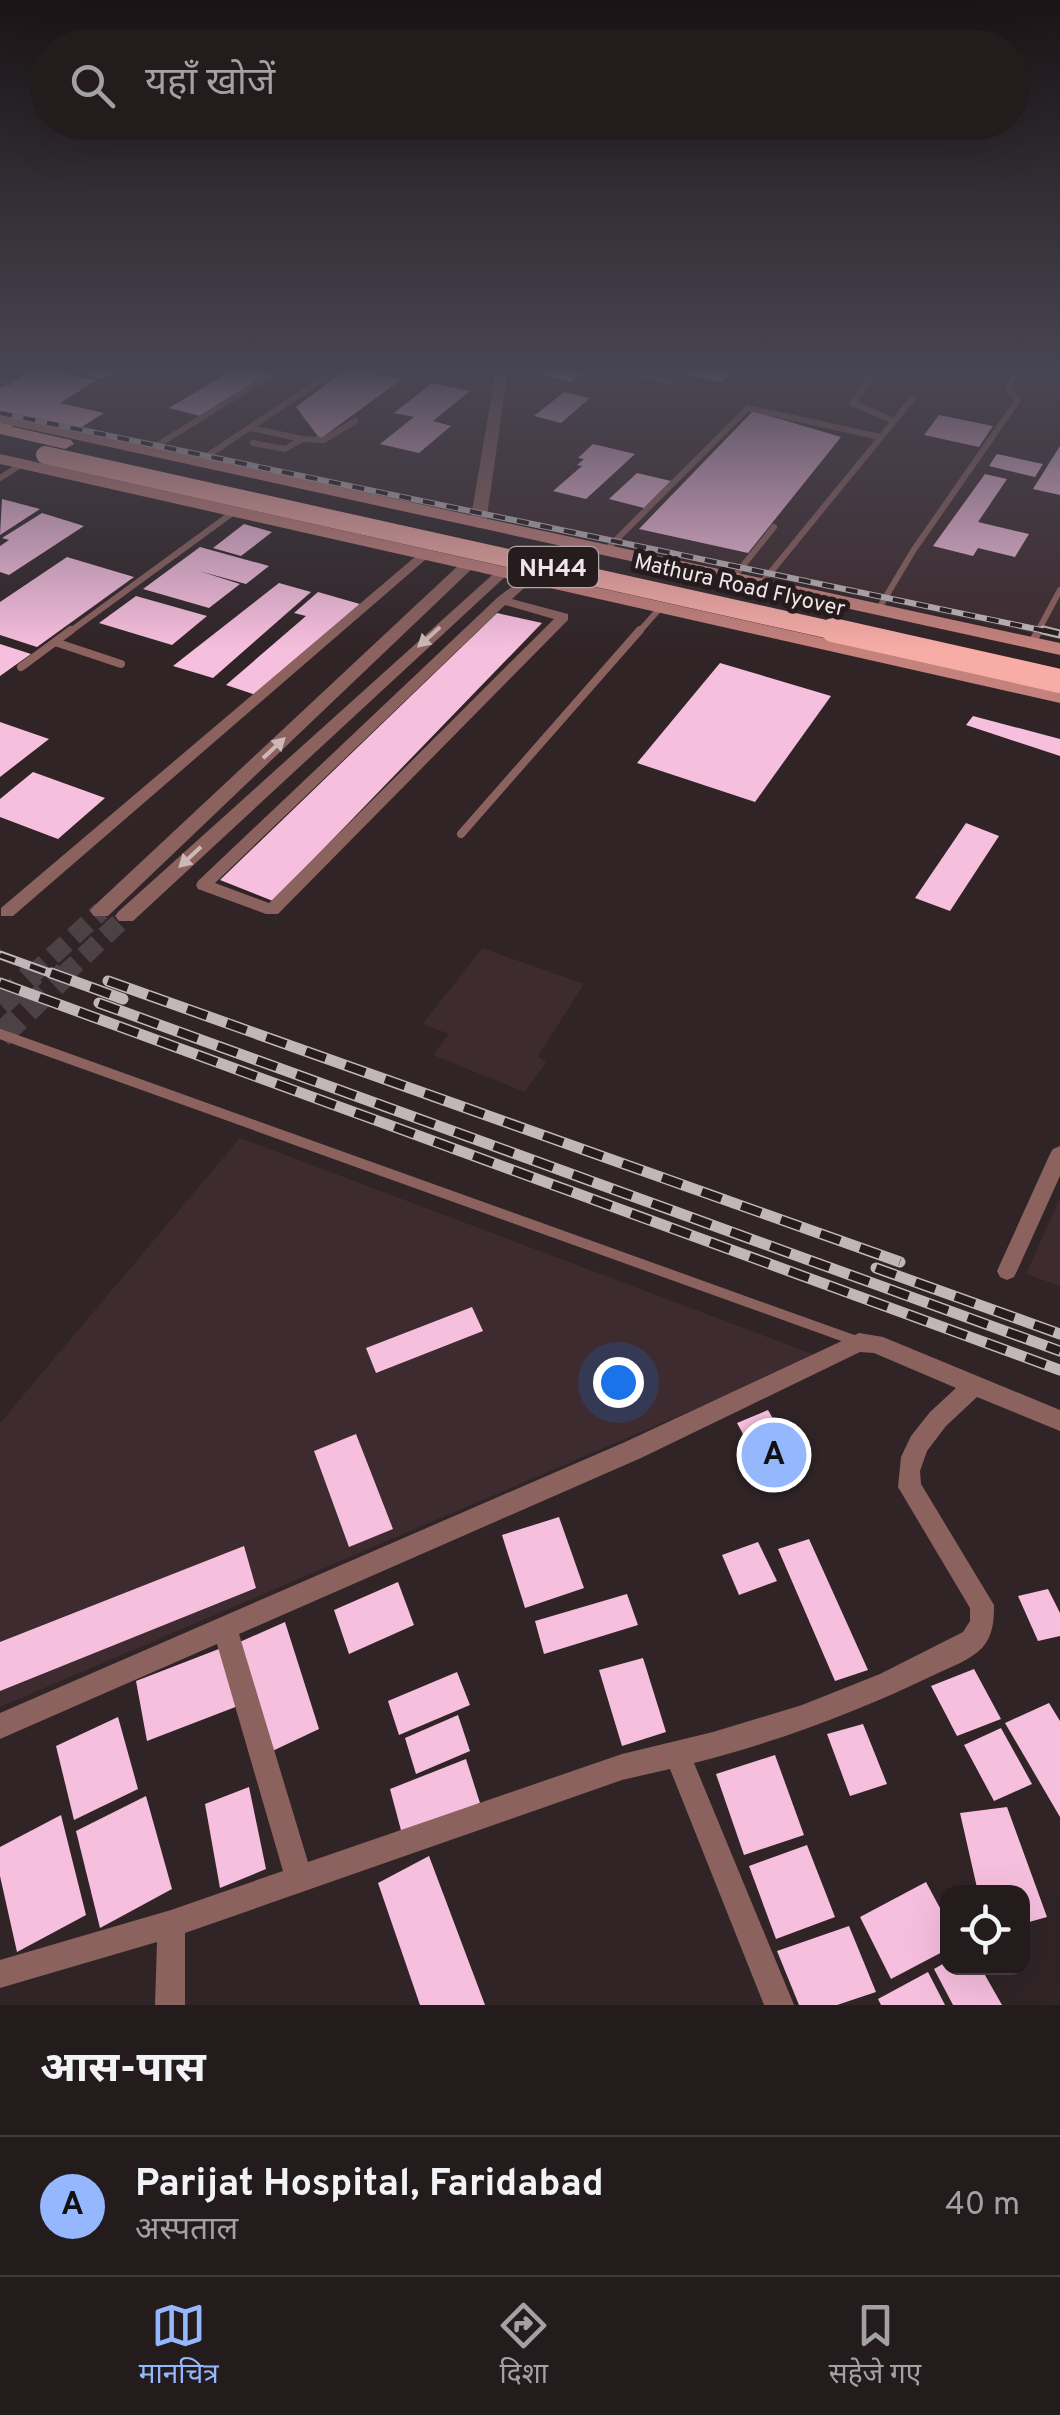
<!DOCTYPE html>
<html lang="hi">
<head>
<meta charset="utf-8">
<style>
  :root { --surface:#241b1d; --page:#30282a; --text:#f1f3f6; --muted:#a3a1a4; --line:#41393b; --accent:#94b7fd }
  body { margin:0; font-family:Overpass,"Noto Sans Devanagari",sans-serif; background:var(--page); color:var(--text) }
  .controls { position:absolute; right:30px; bottom:30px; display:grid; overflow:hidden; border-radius:20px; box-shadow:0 10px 40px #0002 }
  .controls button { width:90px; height:90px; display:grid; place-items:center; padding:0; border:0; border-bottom:2px solid var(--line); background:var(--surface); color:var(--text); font:50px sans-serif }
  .you { position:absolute; left:618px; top:1382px; width:35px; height:35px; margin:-25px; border:8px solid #fff; border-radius:50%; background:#1a73e8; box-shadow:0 0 0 15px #1a73e833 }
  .badge { display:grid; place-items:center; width:65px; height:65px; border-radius:50%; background:var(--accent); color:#111; font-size:32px; font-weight:700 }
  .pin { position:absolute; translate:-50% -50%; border:5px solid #fff; box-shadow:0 2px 10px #0006 }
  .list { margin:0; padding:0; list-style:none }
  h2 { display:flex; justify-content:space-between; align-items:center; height:130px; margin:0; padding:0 40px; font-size:42px }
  h2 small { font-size:32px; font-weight:400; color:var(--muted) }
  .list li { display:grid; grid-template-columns:65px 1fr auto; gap:30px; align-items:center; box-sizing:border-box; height:140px; padding:0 40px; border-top:2px solid var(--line) }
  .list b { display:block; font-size:38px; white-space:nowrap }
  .list p { margin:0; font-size:32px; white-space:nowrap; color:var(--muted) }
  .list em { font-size:32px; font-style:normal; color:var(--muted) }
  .icon { flex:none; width:55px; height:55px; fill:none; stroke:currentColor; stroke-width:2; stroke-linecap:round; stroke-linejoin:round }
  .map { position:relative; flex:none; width:1060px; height:2005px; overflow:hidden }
  .search { position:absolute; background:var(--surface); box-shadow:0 10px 40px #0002; left:30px; right:30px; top:30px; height:110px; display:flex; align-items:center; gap:25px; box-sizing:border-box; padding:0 35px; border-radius:55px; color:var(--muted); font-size:38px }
  .sheet { height:270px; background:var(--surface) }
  nav { display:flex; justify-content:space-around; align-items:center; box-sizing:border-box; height:140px; border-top:2px solid var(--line); background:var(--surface); font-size:28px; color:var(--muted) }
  nav a { display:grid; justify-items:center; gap:5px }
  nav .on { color:var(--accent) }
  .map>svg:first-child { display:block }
  .built { fill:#3e2b2f }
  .building { fill:#f7bfde }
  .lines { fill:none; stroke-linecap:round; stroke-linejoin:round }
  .tertiary-tunnel-far1 { stroke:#4c4144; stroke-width:19; stroke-dasharray:19 10; stroke-linecap:butt }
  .tertiary-tunnel { stroke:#4c4144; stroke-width:25; stroke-dasharray:25 12; stroke-linecap:butt }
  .service-far2 { stroke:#8c625e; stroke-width:6 }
  .service-far1 { stroke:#8c625e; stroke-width:8 }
  .service { stroke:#8c625e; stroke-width:10 }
  .minor { fill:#8c625e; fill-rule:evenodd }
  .tertiary { fill:#8c625e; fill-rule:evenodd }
  .secondary { fill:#c5817c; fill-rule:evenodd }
  .trunk { fill:#f7aca6; fill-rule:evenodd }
  .rail-far2-casing { stroke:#c0b7b9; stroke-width:6 }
  .rail-far1-casing { stroke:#c0b7b9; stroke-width:9 }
  .rail-casing { stroke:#c0b7b9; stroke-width:11 }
  .rail-far2 { stroke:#261b1d; stroke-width:4; stroke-dasharray:12; stroke-linecap:butt }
  .rail-far1 { stroke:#261b1d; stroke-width:5; stroke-dasharray:16; stroke-linecap:butt }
  .rail { stroke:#261b1d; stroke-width:8; stroke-dasharray:21; stroke-linecap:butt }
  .trunk-bridge-far1 { stroke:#f7aca6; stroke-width:18 }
  .trunk-bridge { stroke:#f7aca6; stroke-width:24 }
  .oneway { fill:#ccb8b8 }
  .labels { text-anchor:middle; stroke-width:10; stroke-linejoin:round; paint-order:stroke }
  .far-street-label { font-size:22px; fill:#eee6e8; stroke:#261b1d }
  .shield { fill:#261b1d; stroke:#b2a9ab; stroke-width:2.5 }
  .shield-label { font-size:25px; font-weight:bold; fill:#eee6e8 }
</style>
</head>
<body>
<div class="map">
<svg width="1060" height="2005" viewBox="0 0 1060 2005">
  <rect width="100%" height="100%" fill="#302427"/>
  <g class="built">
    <polygon points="0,369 1060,369 1060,639 0,413"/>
    <polygon points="482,948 584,984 538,1056 546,1062 525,1092 433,1055 449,1034 423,1024"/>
    <polygon points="240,1138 818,1356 0,1707 0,1423"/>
    <polygon points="1060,1198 1060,1286 1026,1274"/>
  </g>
  <g class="building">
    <polygon points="36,369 97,380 60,403 104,413 69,435 17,423 11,427 0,425 0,388"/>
    <polygon points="69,369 119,369 102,379"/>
    <polygon points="234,369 275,369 200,416 169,408"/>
    <polygon points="347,369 402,379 320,439 296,407"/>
    <polygon points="544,369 587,369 571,382 537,374"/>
    <polygon points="694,369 735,369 721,382 688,375"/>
    <polygon points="432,383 470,391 433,421 451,426 419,453 380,444 414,417 394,413"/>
    <polygon points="564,392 590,398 561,423 534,416"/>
    <polygon points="753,411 841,437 748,553 639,529"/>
    <polygon points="939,415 993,426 979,447 924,435"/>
    <polygon points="593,444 635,454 586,499 553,491 582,466 577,465 584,459 578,458"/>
    <polygon points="1060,446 1060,495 1033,489"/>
    <polygon points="997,454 1043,464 1035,477 989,466"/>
    <polygon points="637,473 671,481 644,508 609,499"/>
    <polygon points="985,474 1007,479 978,522 1029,534 1015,557 978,548 973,556 933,546"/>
    <polygon points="2,499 40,509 0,535"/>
    <polygon points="42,513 84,526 9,575 0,572 0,546 9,540 2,538"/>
    <polygon points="244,524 272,532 241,556 213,548"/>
    <polygon points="200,547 269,566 246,584 199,571 240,584 209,608 143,589"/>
    <polygon points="67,557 134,577 37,647 0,635 0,602"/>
    <polygon points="279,583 311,592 213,678 173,666"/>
    <polygon points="318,592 360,604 256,695 226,685 306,616 294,613"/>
    <polygon points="136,596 207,616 172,645 99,623"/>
    <polygon points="497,613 542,623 273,901 220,880"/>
    <polygon points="0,644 31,654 0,676"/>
    <polygon points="720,663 831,696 755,802 637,763"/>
    <polygon points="973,716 1060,739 1060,756 966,725"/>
    <polygon points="0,722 49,739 0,777"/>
    <polygon points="33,772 105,798 58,839 0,817 0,799"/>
    <polygon points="966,823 999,836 950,911 915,898"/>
    <polygon points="472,1307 483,1331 376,1373 366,1348"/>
    <polygon points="768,1410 799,1464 767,1478 737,1423"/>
    <polygon points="356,1434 393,1529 349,1547 314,1451"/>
    <polygon points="559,1517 584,1588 525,1608 502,1535"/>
    <polygon points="809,1539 868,1670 835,1681 778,1549"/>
    <polygon points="758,1542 777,1581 739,1595 722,1555"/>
    <polygon points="244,1546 256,1588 0,1691 0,1642"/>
    <polygon points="398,1582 414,1625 349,1654 334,1610"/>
    <polygon points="1048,1589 1060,1613 1060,1636 1038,1641 1018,1596"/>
    <polygon points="627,1594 638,1625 544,1654 535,1621"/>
    <polygon points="285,1622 319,1729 266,1754 233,1645"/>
    <polygon points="224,1647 238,1706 147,1741 136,1681"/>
    <polygon points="643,1658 666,1732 622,1746 599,1670"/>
    <polygon points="974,1669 1001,1719 957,1736 931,1686"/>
    <polygon points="457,1672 470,1705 399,1735 388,1701"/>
    <polygon points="1049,1703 1060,1721 1060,1817 1005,1723"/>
    <polygon points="458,1715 470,1751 416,1774 405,1738"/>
    <polygon points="118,1717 138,1789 74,1820 56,1746"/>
    <polygon points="863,1724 887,1784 850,1796 827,1734"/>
    <polygon points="1001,1728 1032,1784 994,1801 964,1745"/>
    <polygon points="775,1755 804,1835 744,1855 716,1774"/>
    <polygon points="466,1759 480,1803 402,1834 390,1789"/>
    <polygon points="249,1787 266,1869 220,1888 205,1804"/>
    <polygon points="146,1796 172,1889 100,1928 76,1831"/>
    <polygon points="1007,1807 1047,1917 1022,1924 1022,1892 978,1892 960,1813"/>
    <polygon points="61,1815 86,1915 17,1952 0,1876 0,1847"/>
    <polygon points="807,1845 835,1917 776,1939 749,1866"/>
    <polygon points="429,1856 485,2005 420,2005 378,1883"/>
    <polygon points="926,1882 948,1923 948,1949 891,1979 860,1917"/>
    <polygon points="849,1926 876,1992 837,2005 799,2005 777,1951"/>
    <polygon points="948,1961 948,1968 981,1968 1002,2005 953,2005 934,1969"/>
    <polygon points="928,1972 945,2005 881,2005 878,1999"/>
  </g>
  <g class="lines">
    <g class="tertiary-tunnel-far1">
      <polyline points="31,976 101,911"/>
      <polyline points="63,976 126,916"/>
    </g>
    <g class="tertiary-tunnel">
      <polyline points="0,1004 34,973"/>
      <polyline points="0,1036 66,973"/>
    </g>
    <g class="service-far2">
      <polyline points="878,369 852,403 894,421"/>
      <polyline points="0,381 9,383"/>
      <polyline points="251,428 302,439 285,449 253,443"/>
      <polyline points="302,439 324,440 355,421"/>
      <polyline points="148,451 280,369"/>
      <polyline points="198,462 338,369"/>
      <polyline points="0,478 22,464"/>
      <polyline points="606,550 748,408 880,437"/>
      <polyline points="733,578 774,527"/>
      <polyline points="761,584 913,398"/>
      <polyline points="878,610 913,551 1018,400 1008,389 1018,369"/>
      <polyline points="68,633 235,511"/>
      <polyline points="638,633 661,607"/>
      <polyline points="1037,633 1060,590"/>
    </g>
    <g class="service-far1">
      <polyline points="55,642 121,664"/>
      <polyline points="1032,643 1039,630"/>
      <polyline points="21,667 71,630"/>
      <polyline points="461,834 640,630"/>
    </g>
    <polyline class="service" points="0,1034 859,1342"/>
    <g class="minor">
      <polygon points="608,369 627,369 675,381 670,384"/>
      <polygon points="422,551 432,554 13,916 1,916 1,908"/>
      <path d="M529,574L535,578L512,599L568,614V620L278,914H266L198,889L196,885L198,881L498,597ZM505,605L554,619L269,903L215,883Z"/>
      <polygon points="1060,1146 1060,1176 1017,1271 1014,1277 1007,1280 1000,1277 997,1271 1050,1154 1053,1149"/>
      <path d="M859,1333L883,1337L1060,1410V1431L977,1397L946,1426L927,1451L920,1471L921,1484L994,1605C994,1621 993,1636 982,1648C971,1660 948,1668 934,1675C857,1712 777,1742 694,1763L794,2005H764L670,1769L622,1780L185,1933V2005H155L157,1942L0,1988V1960L171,1910L283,1871L217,1644L0,1739V1713L625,1442ZM860,1352L874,1353L956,1388L930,1412L911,1436L901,1457L898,1487L970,1608V1621L963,1632L880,1674L802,1705L713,1732L622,1754L308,1862L239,1634L641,1458Z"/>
    </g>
    <g class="tertiary">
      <polygon points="496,369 508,369 486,523 478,528 470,523"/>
      <polygon points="462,562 476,565 108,916 94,916 90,911 94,906"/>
      <polygon points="501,567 509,572 507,575 133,921 119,921 115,916 119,911"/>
    </g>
    <g class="secondary">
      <polygon points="0,413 1060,643 1060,655 0,423"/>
      <polygon points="0,454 1060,691 1060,703 0,464"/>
    </g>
    <polygon class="trunk" points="0,424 71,440 74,444 65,449 0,434"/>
    <g class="rail-far2-casing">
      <polyline id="rail-far2" points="0,413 1055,633"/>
    </g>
    <g class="rail-far1-casing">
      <g id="rail-far1">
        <polyline points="1043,630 1060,634"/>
        <polyline points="0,955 58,976"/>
      </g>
    </g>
    <g class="rail-casing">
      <g id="rail">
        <polyline points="51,973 123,999"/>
        <polyline points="108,981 900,1262"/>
        <polyline points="0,983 1060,1370"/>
        <polyline points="99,1003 1060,1351"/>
        <polyline points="876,1268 1060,1334"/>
      </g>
    </g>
    <use href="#rail-far2" class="rail-far2"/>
    <use href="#rail-far1" class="rail-far1"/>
    <use href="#rail" class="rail"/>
    <polyline class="trunk-bridge-far1" points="45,455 844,633"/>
    <polyline class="trunk-bridge" points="833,630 1060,681"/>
  </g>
  <defs><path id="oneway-solid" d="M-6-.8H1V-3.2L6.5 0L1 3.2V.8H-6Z" transform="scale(2.5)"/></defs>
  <g class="oneway">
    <use href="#oneway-solid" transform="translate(429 637) rotate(138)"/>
    <use href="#oneway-solid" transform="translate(274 748) rotate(-43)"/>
    <use href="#oneway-solid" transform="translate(190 857) rotate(137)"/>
  </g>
  <linearGradient id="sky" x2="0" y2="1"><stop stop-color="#1a1415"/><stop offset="0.57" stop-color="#484552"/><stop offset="1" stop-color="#484552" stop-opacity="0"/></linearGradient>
  <rect width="1060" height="650" fill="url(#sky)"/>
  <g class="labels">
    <g class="far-street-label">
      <text transform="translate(740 584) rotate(13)" y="8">Mathura Road Flyover</text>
    </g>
    <rect class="shield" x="508" y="547" width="90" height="40" rx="8"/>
    <g class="shield-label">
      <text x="553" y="576">NH44</text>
    </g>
  </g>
</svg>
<div class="controls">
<button><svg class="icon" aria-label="locate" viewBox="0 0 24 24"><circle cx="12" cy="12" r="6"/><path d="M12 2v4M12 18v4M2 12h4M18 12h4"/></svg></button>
</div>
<div class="you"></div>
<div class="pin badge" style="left:774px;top:1455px">A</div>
<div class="search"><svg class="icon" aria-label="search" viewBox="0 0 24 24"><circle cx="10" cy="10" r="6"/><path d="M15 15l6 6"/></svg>यहाँ खोजें</div>
</div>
<section class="sheet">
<h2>आस-पास<small></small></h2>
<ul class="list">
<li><span class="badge">A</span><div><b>Parijat Hospital, Faridabad</b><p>अस्पताल</p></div><em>40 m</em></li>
</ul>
</section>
<nav>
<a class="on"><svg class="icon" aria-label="map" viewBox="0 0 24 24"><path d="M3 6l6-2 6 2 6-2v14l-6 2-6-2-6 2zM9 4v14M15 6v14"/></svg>मानचित्र</a>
<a><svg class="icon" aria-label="directions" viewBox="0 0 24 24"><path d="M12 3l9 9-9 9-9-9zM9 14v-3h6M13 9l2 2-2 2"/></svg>दिशा</a>
<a><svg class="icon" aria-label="saved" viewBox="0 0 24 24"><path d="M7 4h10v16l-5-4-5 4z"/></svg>सहेजे गए</a>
</nav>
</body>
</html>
